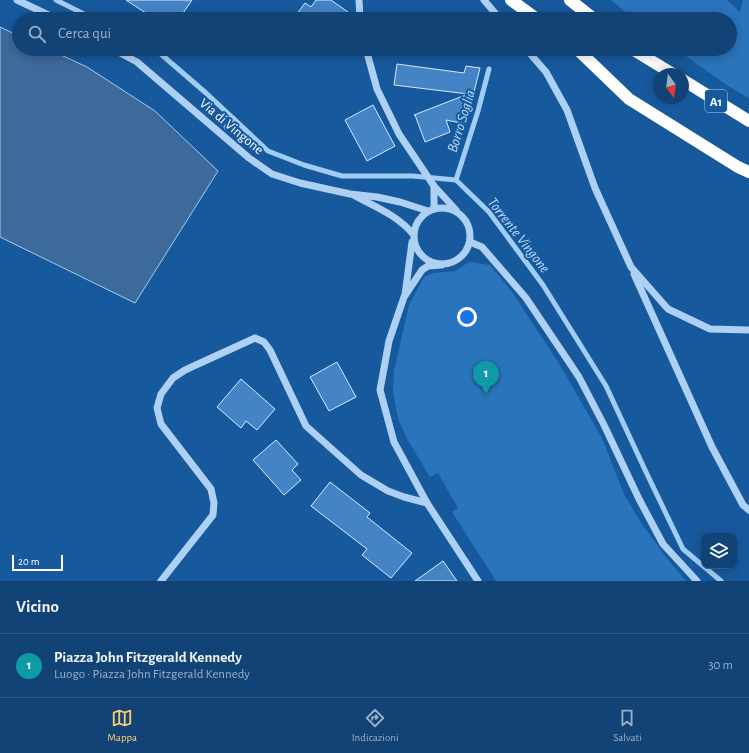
<!DOCTYPE html>
<html lang="it">
<head>
<meta charset="utf-8">
<style>
  :root { --surface:#114376; --page:#1a4a7b; --text:#f1f3f6; --muted:#9cb0c5; --line:#305c88; --accent:#ffce70 }
  body { margin:0; font-family:"Alegreya Sans",sans-serif; background:var(--page); color:var(--text) }
  .controls { position:absolute; right:12px; bottom:12px; display:grid; overflow:hidden; border-radius:8px; box-shadow:0 2px 10px #0003 }
  .controls button { width:36px; height:36px; display:grid; place-items:center; padding:0; border:0; border-bottom:1px solid var(--line); background:var(--surface); color:var(--text); font:20px sans-serif }
  .compass { position:absolute; left:653px; top:68px; width:36px; height:36px; border-radius:50%; background:var(--surface); box-shadow:0 2px 10px #0003; rotate:166deg }
  .scale { position:absolute; left:12px; bottom:10px; width:51px; box-sizing:border-box; padding-left:4px; border:2px solid #fff; border-top:0; font-size:11px; line-height:14px; white-space:nowrap; color:#fff; -webkit-text-stroke:3px #17599d; paint-order:stroke }
  .you { position:absolute; left:467px; top:317px; width:14px; height:14px; margin:-10px; border:3px solid #fff; border-radius:50%; background:#1a73e8; box-shadow:0 0 0 6px #1a73e833 }
  .badge { display:grid; place-items:center; width:26px; height:26px; border-radius:50%; background:var(--accent); color:#fff; font-size:13px; font-weight:700 }
  .pin { position:absolute; translate:-50% -33px; filter:drop-shadow(0 1px 2px #0008) }
  .pin::after { content:''; position:absolute; top:21px; width:14px; height:12px; background:inherit; clip-path:polygon(0 0,100% 0,50% 100%) }
  .list { margin:0; padding:0; list-style:none }
  h2 { display:flex; justify-content:space-between; align-items:center; height:52px; margin:0; padding:0 16px; font-size:17px }
  h2 small { font-size:13px; font-weight:400; color:var(--muted) }
  .list li { display:grid; grid-template-columns:26px 1fr auto; gap:12px; align-items:center; box-sizing:border-box; height:64px; padding:0 16px; border-top:1px solid var(--line) }
  .list b { display:block; font-size:15px; white-space:nowrap }
  .list p { margin:0; font-size:13px; white-space:nowrap; color:var(--muted) }
  .list em { font-size:13px; font-style:normal; color:var(--muted) }
  .icon { flex:none; width:22px; height:22px; fill:none; stroke:currentColor; stroke-width:2; stroke-linecap:round; stroke-linejoin:round }
  .map { position:relative; flex:none; width:749px; height:581px; overflow:hidden }
  .search { position:absolute; background:var(--surface); box-shadow:0 2px 10px #0003; left:12px; right:12px; top:12px; height:44px; display:flex; align-items:center; gap:10px; box-sizing:border-box; padding:0 14px; border-radius:22px; color:var(--muted); font-size:15px }
  .sheet { height:116px; background:var(--surface) }
  nav { display:flex; justify-content:space-around; align-items:center; box-sizing:border-box; height:56px; border-top:1px solid var(--line); background:var(--surface); font-size:11px; color:var(--muted) }
  nav a { display:grid; justify-items:center; gap:2px }
  nav .on { color:var(--accent) }
  .map>svg:first-child { display:block }
  .green { fill:#2a74bb }
  .water { fill:#3c6a9b; stroke:#a1cdf5 }
  .lines { fill:none; stroke-linecap:round; stroke-linejoin:round }
  .stream { stroke:#a1cdf5; stroke-width:5 }
  .building { fill:#4484c5; stroke:#d7eafd }
  .minor { stroke:#aed1f3; stroke-width:7 }
  .highway { stroke:#fff; stroke-width:12 }
  .labels { text-anchor:middle; stroke-width:4; stroke-linejoin:round; paint-order:stroke }
  .shield { fill:#17599d; stroke:#b9cde2; stroke-width:1 }
  .shield-label { font-size:13px; font-weight:bold; fill:#fff }
  .street-label { font-size:14px; fill:#fff; stroke:#17599d }
  .water-label { font-size:15px; font-style:italic; fill:#bbdbf9; stroke:#17599d }
</style>
</head>
<body>
<div class="map">
<svg width="749" height="581" viewBox="0 0 749 581">
  <rect width="100%" height="100%" fill="#17599d"/>
  <g class="green">
    <polygon points="611,0 727,0 740,12 743,0 749,0 749,98 728,86 676,49 730,49 730,19 634,19"/>
    <polygon points="469,262 490,265 512,292 558,362 602,438 624,494 641,523 669,561 686,581 496,581 452,512 458,508 438,473 430,477 407,439 398,418 393,392 394,371 409,305 424,277 433,273 455,271"/>
  </g>
  <polygon class="water" points="0,27 19,36 19,49 48,49 87,67 155,111 218,171 135,303 0,237"/>
  <g class="lines">
    <g class="stream">
      <polyline points="56,0 94,19"/>
      <polyline points="155,49 206,93 268,151 304,165 342,176 413,176 456,180 489,212 543,285 606,386 646,472 683,549 721,581"/>
      <polyline points="226,127 234,119"/>
      <polyline points="456,180 478,111 489,69"/>
    </g>
  </g>
  <g class="building">
    <polygon points="126,0 192,0 179,19 155,19"/>
    <polygon points="316,0 331,0 355,17 355,19 293,19 305,3 311,7"/>
    <polygon points="397,64 464,73 466,66 480,68 466,124 446,120 450,132 425,142 415,115 414,115 468,94 394,85"/>
    <polygon points="373,105 395,146 367,161 345,120"/>
    <polygon points="337,362 356,397 329,411 310,377"/>
    <polygon points="241,379 275,409 257,430 246,421 241,428 217,407"/>
    <polygon points="276,440 298,464 292,470 301,480 284,495 253,460"/>
    <polygon points="330,482 370,513 367,517 412,553 391,578 362,555 367,549 311,506"/>
    <polygon points="443,561 457,581 415,581"/>
  </g>
  <g class="lines">
    <g class="minor">
      <polyline points="17,0 57,19"/>
      <polyline points="359,0 360,19"/>
      <polyline points="484,0 500,19"/>
      <polyline points="113,49 137,62 249,158 272,174 300,183 350,194 377,197 400,202 428,211"/>
      <polyline points="366,49 377,89 399,134 434,186"/>
      <polyline points="526,49 546,72 567,110 595,188 631,267 668,309 710,329 749,330"/>
      <path d="M355,196C376,207 398,216 413,234"/>
      <circle cx="442" cy="236" r="28"/>
      <polyline points="434,209 434,186 456,210"/>
      <polyline points="470,242 482,247 526,298 579,377 604,425 639,499 663,544 697,581"/>
      <polyline points="442,265 428,266 422,270 404,297 389,341 380,390 394,442 427,503 478,581"/>
      <polyline points="634,274 712,447 743,505 749,510"/>
      <polyline points="405,295 412,242"/>
      <polyline points="161,581 213,515 214,503 211,489 161,424 157,408 161,394 173,378 185,370 255,338 264,342 270,350 306,426 361,475 388,491 404,497 427,503"/>
    </g>
    <g class="highway">
      <polyline points="511,0 537,19"/>
      <polyline points="570,0 594,19"/>
      <polyline points="577,49 629,99 738,167 749,172"/>
      <polyline points="632,49 673,74"/>
      <polyline points="683,80 749,121"/>
    </g>
  </g>
  <g class="labels">
    <rect class="shield" x="705" y="90" width="22" height="22" rx="3"/>
    <g class="shield-label">
      <text x="716" y="106">A1</text>
    </g>
    <g class="street-label">
      <text transform="translate(232 126) rotate(40)" y="5">Via di Vingone</text>
    </g>
    <g class="water-label">
      <text transform="translate(461 121) rotate(-73)" y="5">Borro Soglia</text>
      <text transform="translate(519 235) rotate(52)" y="5">Torrente Vingone</text>
    </g>
  </g>
</svg>
<div class="controls">
<button><svg class="icon" aria-label="layers" viewBox="0 0 24 24"><path d="M12 4l9 5-9 5-9-5zM3 14l9 5 9-5"/></svg></button>
</div>
<svg class="compass" viewBox="-18 -18 36 36"><path d="M0-13l5 13h-10z" fill="#e53935"/><path d="M0 13l5-13h-10z" fill="#9cb0c5"/></svg>
<div class="scale">20 m</div>
<div class="you"></div>
<div class="pin badge" style="left:486px;top:394px;background:#0f9aa8">1</div>
<div class="search"><svg class="icon" aria-label="search" viewBox="0 0 24 24"><circle cx="10" cy="10" r="6"/><path d="M15 15l6 6"/></svg>Cerca qui</div>
</div>
<section class="sheet">
<h2>Vicino<small></small></h2>
<ul class="list">
<li><span class="badge" style="background:#0f9aa8">1</span><div><b>Piazza John Fitzgerald Kennedy</b><p>Luogo · Piazza John Fitzgerald Kennedy</p></div><em>30 m</em></li>
</ul>
</section>
<nav>
<a class="on"><svg class="icon" aria-label="map" viewBox="0 0 24 24"><path d="M3 6l6-2 6 2 6-2v14l-6 2-6-2-6 2zM9 4v14M15 6v14"/></svg>Mappa</a>
<a><svg class="icon" aria-label="directions" viewBox="0 0 24 24"><path d="M12 3l9 9-9 9-9-9zM9 14v-3h6M13 9l2 2-2 2"/></svg>Indicazioni</a>
<a><svg class="icon" aria-label="saved" viewBox="0 0 24 24"><path d="M7 4h10v16l-5-4-5 4z"/></svg>Salvati</a>
</nav>
</body>
</html>
